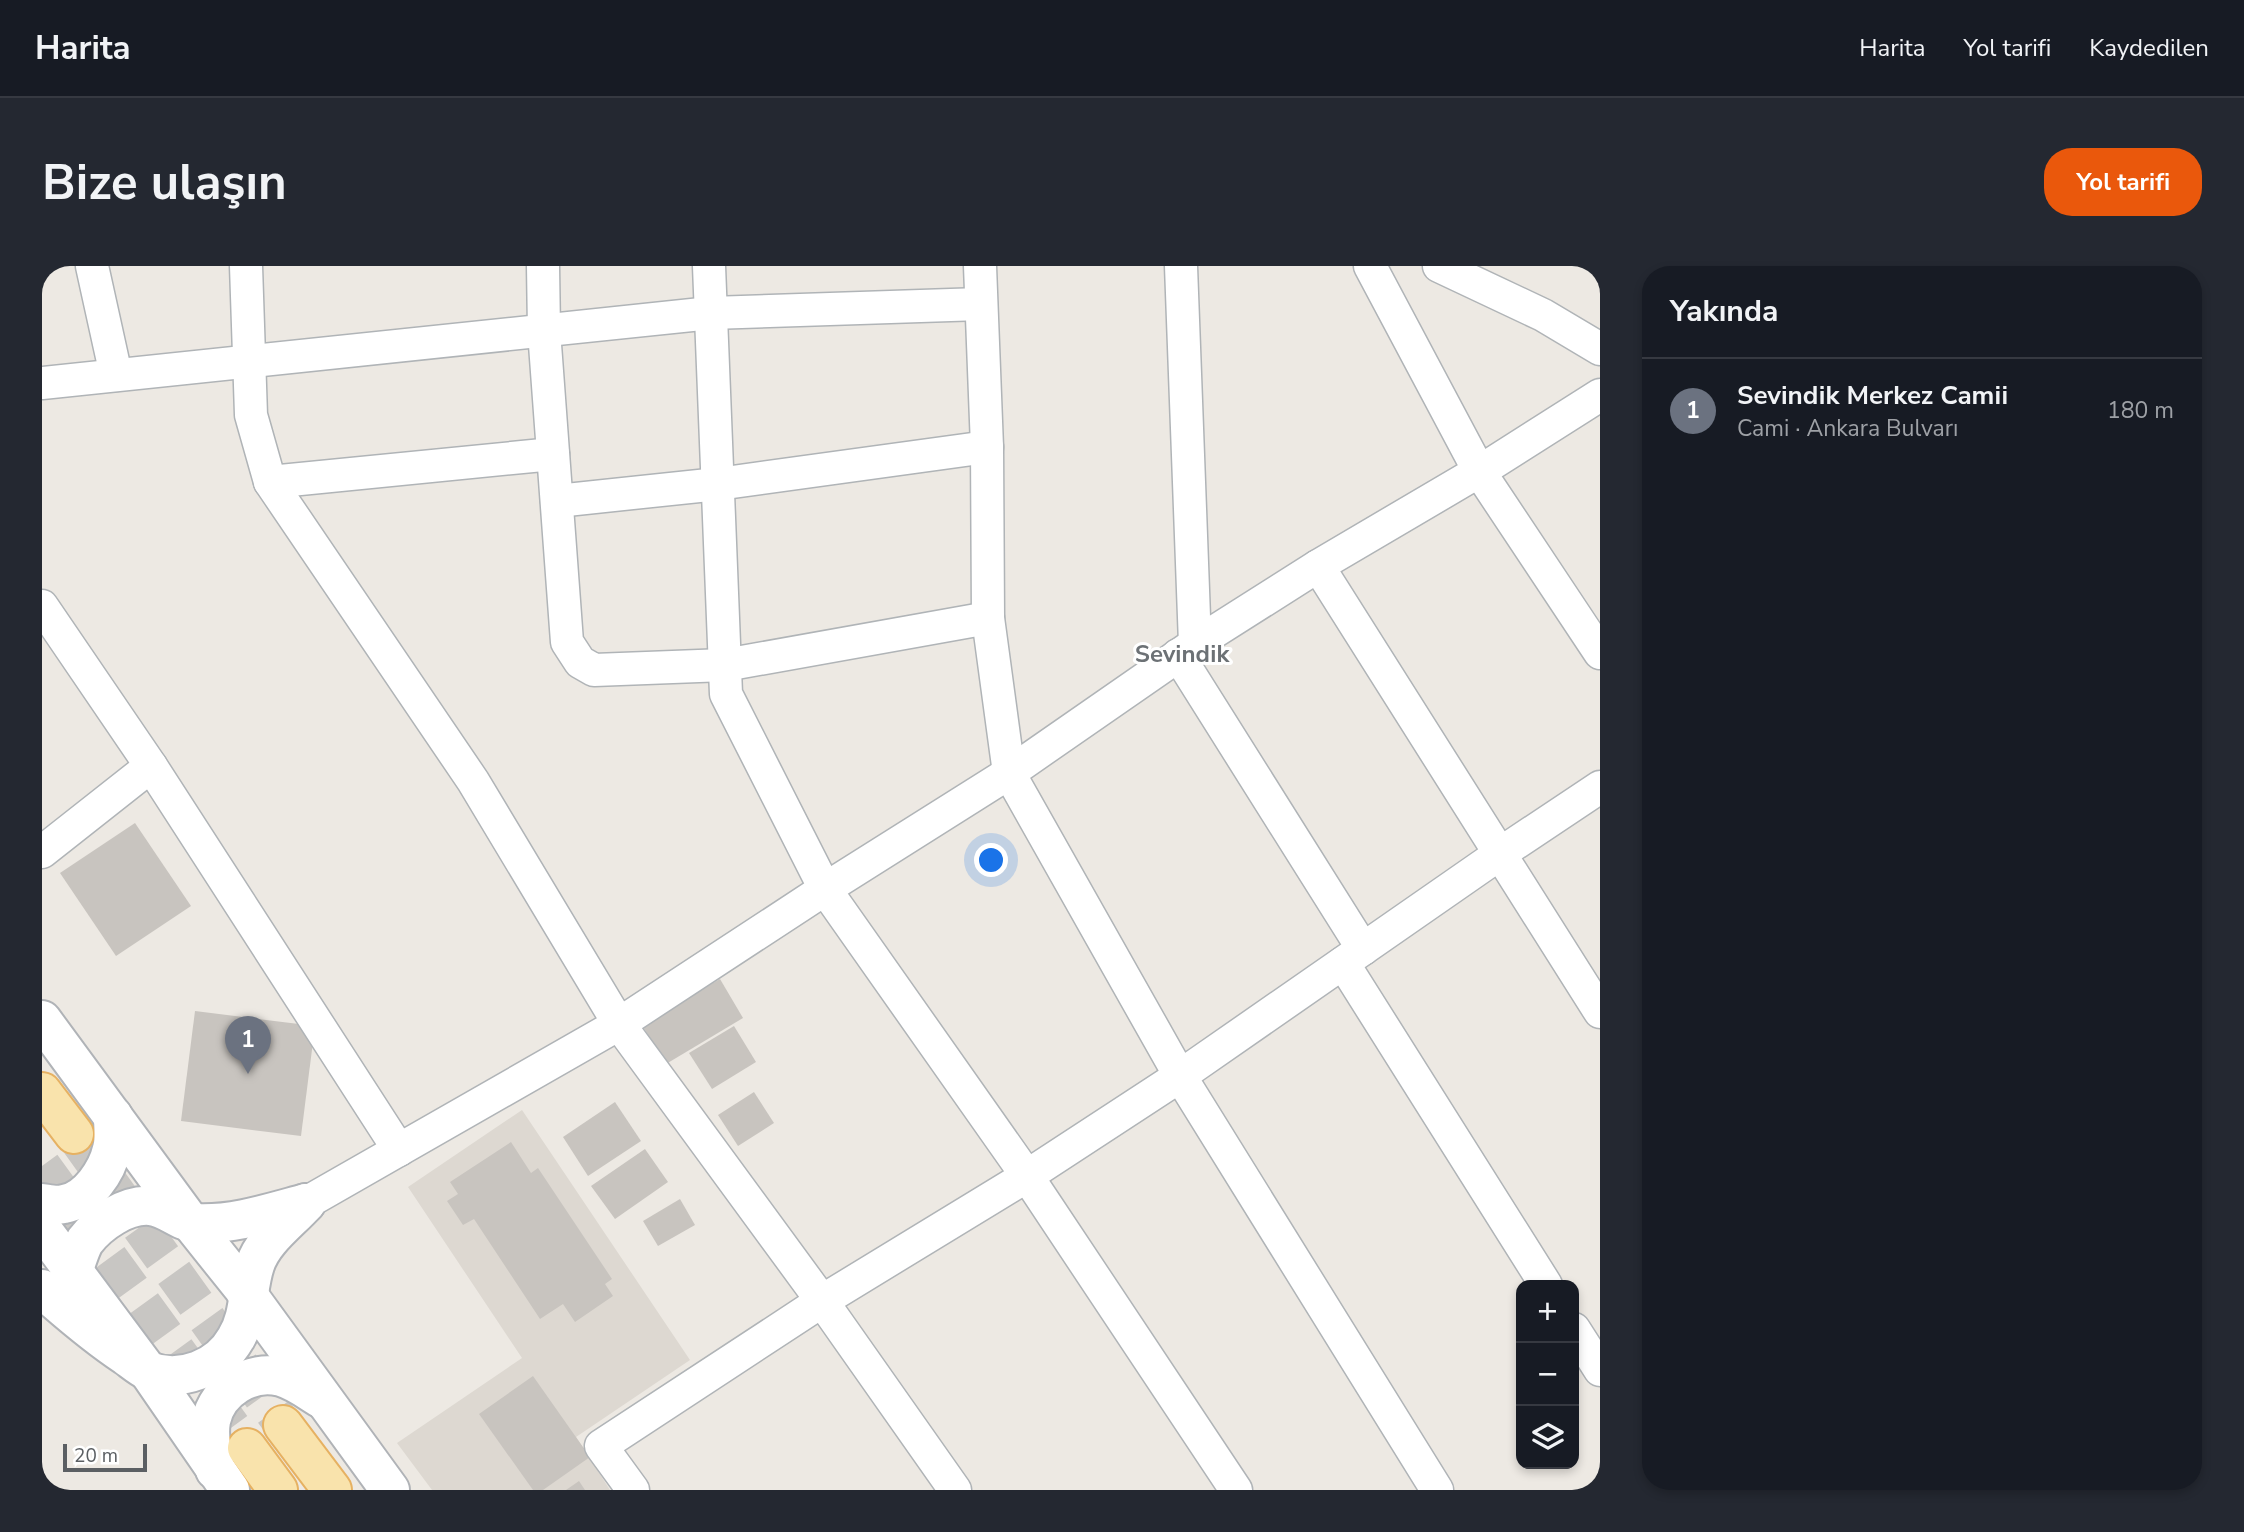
<!DOCTYPE html>
<html lang="tr">
<head>
<meta charset="utf-8">
<style>
  :root { --surface:#171b24; --page:#242831; --text:#f1f3f6; --muted:#9ea1a6; --line:#363941; --accent:#ea580c }
  body { margin:0; font-family:"Nunito Sans",sans-serif; background:var(--page); color:var(--text) }
  .controls { position:absolute; right:21px; bottom:21px; display:grid; overflow:hidden; border-radius:14px; box-shadow:0 4px 10px #0003 }
  .controls button { width:63px; height:63px; display:grid; place-items:center; padding:0; border:0; border-bottom:2px solid var(--line); background:var(--surface); color:var(--text); font:35px sans-serif }
  .scale { position:absolute; left:21px; bottom:18px; width:84px; box-sizing:border-box; padding-left:7px; border:4px solid #5b5f63; border-top:0; font-size:19px; line-height:24px; white-space:nowrap; color:#5b5f63; -webkit-text-stroke:5px #fff; paint-order:stroke }
  .you { position:absolute; left:950px; top:595px; width:24px; height:24px; margin:-18px; border:5px solid #fff; border-radius:50%; background:#1a73e8; box-shadow:0 0 0 10px #1a73e833 }
  .badge { display:grid; place-items:center; width:46px; height:46px; border-radius:50%; background:var(--accent); color:#fff; font-size:23px; font-weight:700 }
  .pin { position:absolute; translate:-50% -58px; filter:drop-shadow(0 2px 4px #0008) }
  .pin::after { content:''; position:absolute; top:37px; width:24px; height:21px; background:inherit; clip-path:polygon(0 0,100% 0,50% 100%) }
  .list { margin:0; padding:0; list-style:none }
  h2 { display:flex; justify-content:space-between; align-items:center; height:91px; margin:0; padding:0 28px; font-size:30px }
  h2 small { font-size:23px; font-weight:400; color:var(--muted) }
  .list li { display:grid; grid-template-columns:46px 1fr auto; gap:21px; align-items:center; box-sizing:border-box; height:105px; padding:0 28px; border-top:2px solid var(--line) }
  .list b { display:block; font-size:26px; white-space:nowrap }
  .list p { margin:0; font-size:23px; white-space:nowrap; color:var(--muted) }
  .list em { font-size:23px; font-style:normal; color:var(--muted) }
  .icon { flex:none; width:38px; height:38px; fill:none; stroke:currentColor; stroke-width:2; stroke-linecap:round; stroke-linejoin:round }
  .map { position:relative; flex:none; width:1558px; height:1224px; overflow:hidden; border-radius:28px }
  header { display:flex; align-items:center; gap:42px; box-sizing:border-box; height:98px; padding:0 35px; background:var(--surface); border-bottom:2px solid var(--line) }
  header strong { font-size:33px }
  nav { display:flex; gap:38px; margin-inline-start:auto; font-size:24px }
  .intro { display:flex; align-items:center; justify-content:space-between; box-sizing:border-box; height:168px; padding:0 42px }
  h1 { margin:0; font-size:49px }
  .button { padding:18px 32px; border-radius:28px; background:var(--accent); color:#fff; font-size:24px; font-weight:700 }
  main { display:flex; gap:42px; padding:0 42px }
  aside { flex:1; background:var(--surface); border-radius:28px; box-shadow:0 4px 10px #0003 }
  .map>svg:first-child { display:block }
  .education { fill:#ddd8d1 }
  .building { fill:#c8c4bf }
  .lines { fill:none; stroke-linecap:round; stroke-linejoin:round }
  .secondary-tunnel { stroke:#c8c6c3; stroke-width:38; stroke-dasharray:38 19; stroke-linecap:butt }
  .minor-casing { stroke:#b0b4b7; stroke-width:35 }
  .secondary-casing { stroke:#b0b3b7; stroke-width:42 }
  .primary-casing { stroke:#e6b162; stroke-width:42 }
  .minor { stroke:#fff; stroke-width:32 }
  .secondary { stroke:#fff; stroke-width:38 }
  .primary { stroke:#f9e3ac; stroke-width:38 }
  .labels { text-anchor:middle; stroke-width:6; stroke-linejoin:round; paint-order:stroke }
  .district-label { font-size:24px; font-weight:bold; fill:#6c7175; stroke:#fff }
</style>
</head>
<body>
<header>
<strong>Harita</strong>
<nav><a>Harita</a><a>Yol tarifi</a><a>Kaydedilen</a></nav>
</header>
<div class="intro"><h1>Bize ulaşın</h1><a class="button">Yol tarifi</a></div>
<main>
<div class="map">
<svg width="1558" height="1224" viewBox="0 0 1558 1224">
  <rect width="100%" height="100%" fill="#ede9e3"/>
  <polygon class="education" points="480,844 648,1094 534,1171 568,1224 390,1224 355,1177 480,1092 366,921"/>
  <g class="building">
    <polygon points="93,557 149,640 74,690 18,607"/>
    <polygon points="678,713 701,752 624,798 600,759"/>
    <polygon points="153,745 273,760 259,870 139,855"/>
    <polygon points="692,760 714,796 670,823 647,787"/>
    <polygon points="712,826 732,857 696,880 676,849"/>
    <polygon points="573,836 599,875 546,910 521,871"/>
    <polygon points="469,876 489,907 496,902 570,1013 563,1018 571,1030 533,1056 521,1038 498,1053 432,953 421,959 405,935 416,928 408,916"/>
    <polygon points="603,883 626,916 573,953 549,920"/>
    <polygon points="638,933 653,959 616,980 601,955"/>
    <polygon points="491,1110 548,1191 501,1224 491,1224 437,1148"/>
    <polygon points="537,1215 543,1224 524,1224"/>
  </g>
  <g class="lines">
    <g class="secondary-tunnel">
      <polyline points="32,868 241,1159"/>
      <polyline points="0,900 205,1182"/>
    </g>
    <g class="minor-casing">
      <g id="minor">
        <polyline points="50,0 74,109"/>
        <polyline points="204,0 209,149 228,216 431,515 577,758 780,1035 913,1224"/>
        <polyline points="501,0 502,65 525,376 538,396 552,404 683,399 946,352"/>
        <polyline points="667,0 684,428 783,623 985,910 1194,1224"/>
        <polyline points="938,0 945,181 946,352 967,507 1138,810 1395,1224"/>
        <polyline points="1139,0 1153,378"/>
        <polyline points="1328,0 1437,205 1558,387"/>
        <polyline points="1397,0 1501,49 1558,83"/>
        <polyline points="0,117 669,47 939,38"/>
        <polyline points="228,216 511,188"/>
        <polyline points="515,235 676,218 945,181"/>
        <polyline points="1276,300 1558,746"/>
        <polyline points="0,340 109,500 357,884"/>
        <polyline points="1136,389 1321,683"/>
        <polyline points="0,586 109,500"/>
        <polyline points="1301,697 1504,1019"/>
        <polyline points="264,937 577,758 783,623 967,507 1153,378 1276,300 1451,197 1558,129"/>
        <polyline points="1532,1063 1558,1104"/>
        <polyline points="591,1224 559,1180 780,1035 985,910 1138,810 1459,587 1558,521"/>
      </g>
    </g>
    <g class="secondary-casing">
      <g id="secondary">
        <polyline points="0,754 149,957 201,1022 348,1224"/>
        <path d="M0,937C7,938 15,940 22,938C46,934 65,905 70,883C73,872 71,861 71,850"/>
        <polyline points="0,963 106,1105 188,1224"/>
        <path d="M31,1005C35,996 38,983 43,975C57,957 84,938 108,940C124,941 138,956 153,957C191,959 227,947 264,937"/>
        <path d="M0,1023C27,1047 54,1070 84,1090C91,1095 99,1102 106,1105C140,1117 177,1102 194,1072C208,1049 205,1023 213,999C221,974 247,956 264,937"/>
        <path d="M173,1204C170,1188 166,1171 169,1155C175,1124 209,1103 239,1111C253,1115 265,1124 278,1132"/>
      </g>
    </g>
    <g class="primary-casing">
      <g id="primary">
        <polyline points="0,826 32,868"/>
        <polyline points="241,1159 290,1224"/>
        <polyline points="205,1182 236,1224"/>
      </g>
    </g>
    <use href="#minor" class="minor"/>
    <use href="#secondary" class="secondary"/>
    <use href="#primary" class="primary"/>
  </g>
  <g class="labels">
    <g class="district-label">
      <text x="1140" y="396">Sevindik</text>
    </g>
  </g>
</svg>
<div class="controls">
<button>+</button>
<button>−</button>
<button><svg class="icon" aria-label="layers" viewBox="0 0 24 24"><path d="M12 4l9 5-9 5-9-5zM3 14l9 5 9-5"/></svg></button>
</div>
<div class="scale">20 m</div>
<div class="you"></div>
<div class="pin badge" style="left:206px;top:808px;background:#6b7280">1</div>
</div>
<aside>
<h2>Yakında<small></small></h2>
<ul class="list">
<li><span class="badge" style="background:#6b7280">1</span><div><b>Sevindik Merkez Camii</b><p>Cami · Ankara Bulvarı</p></div><em>180 m</em></li>
</ul>
</aside>
</main>
</body>
</html>
